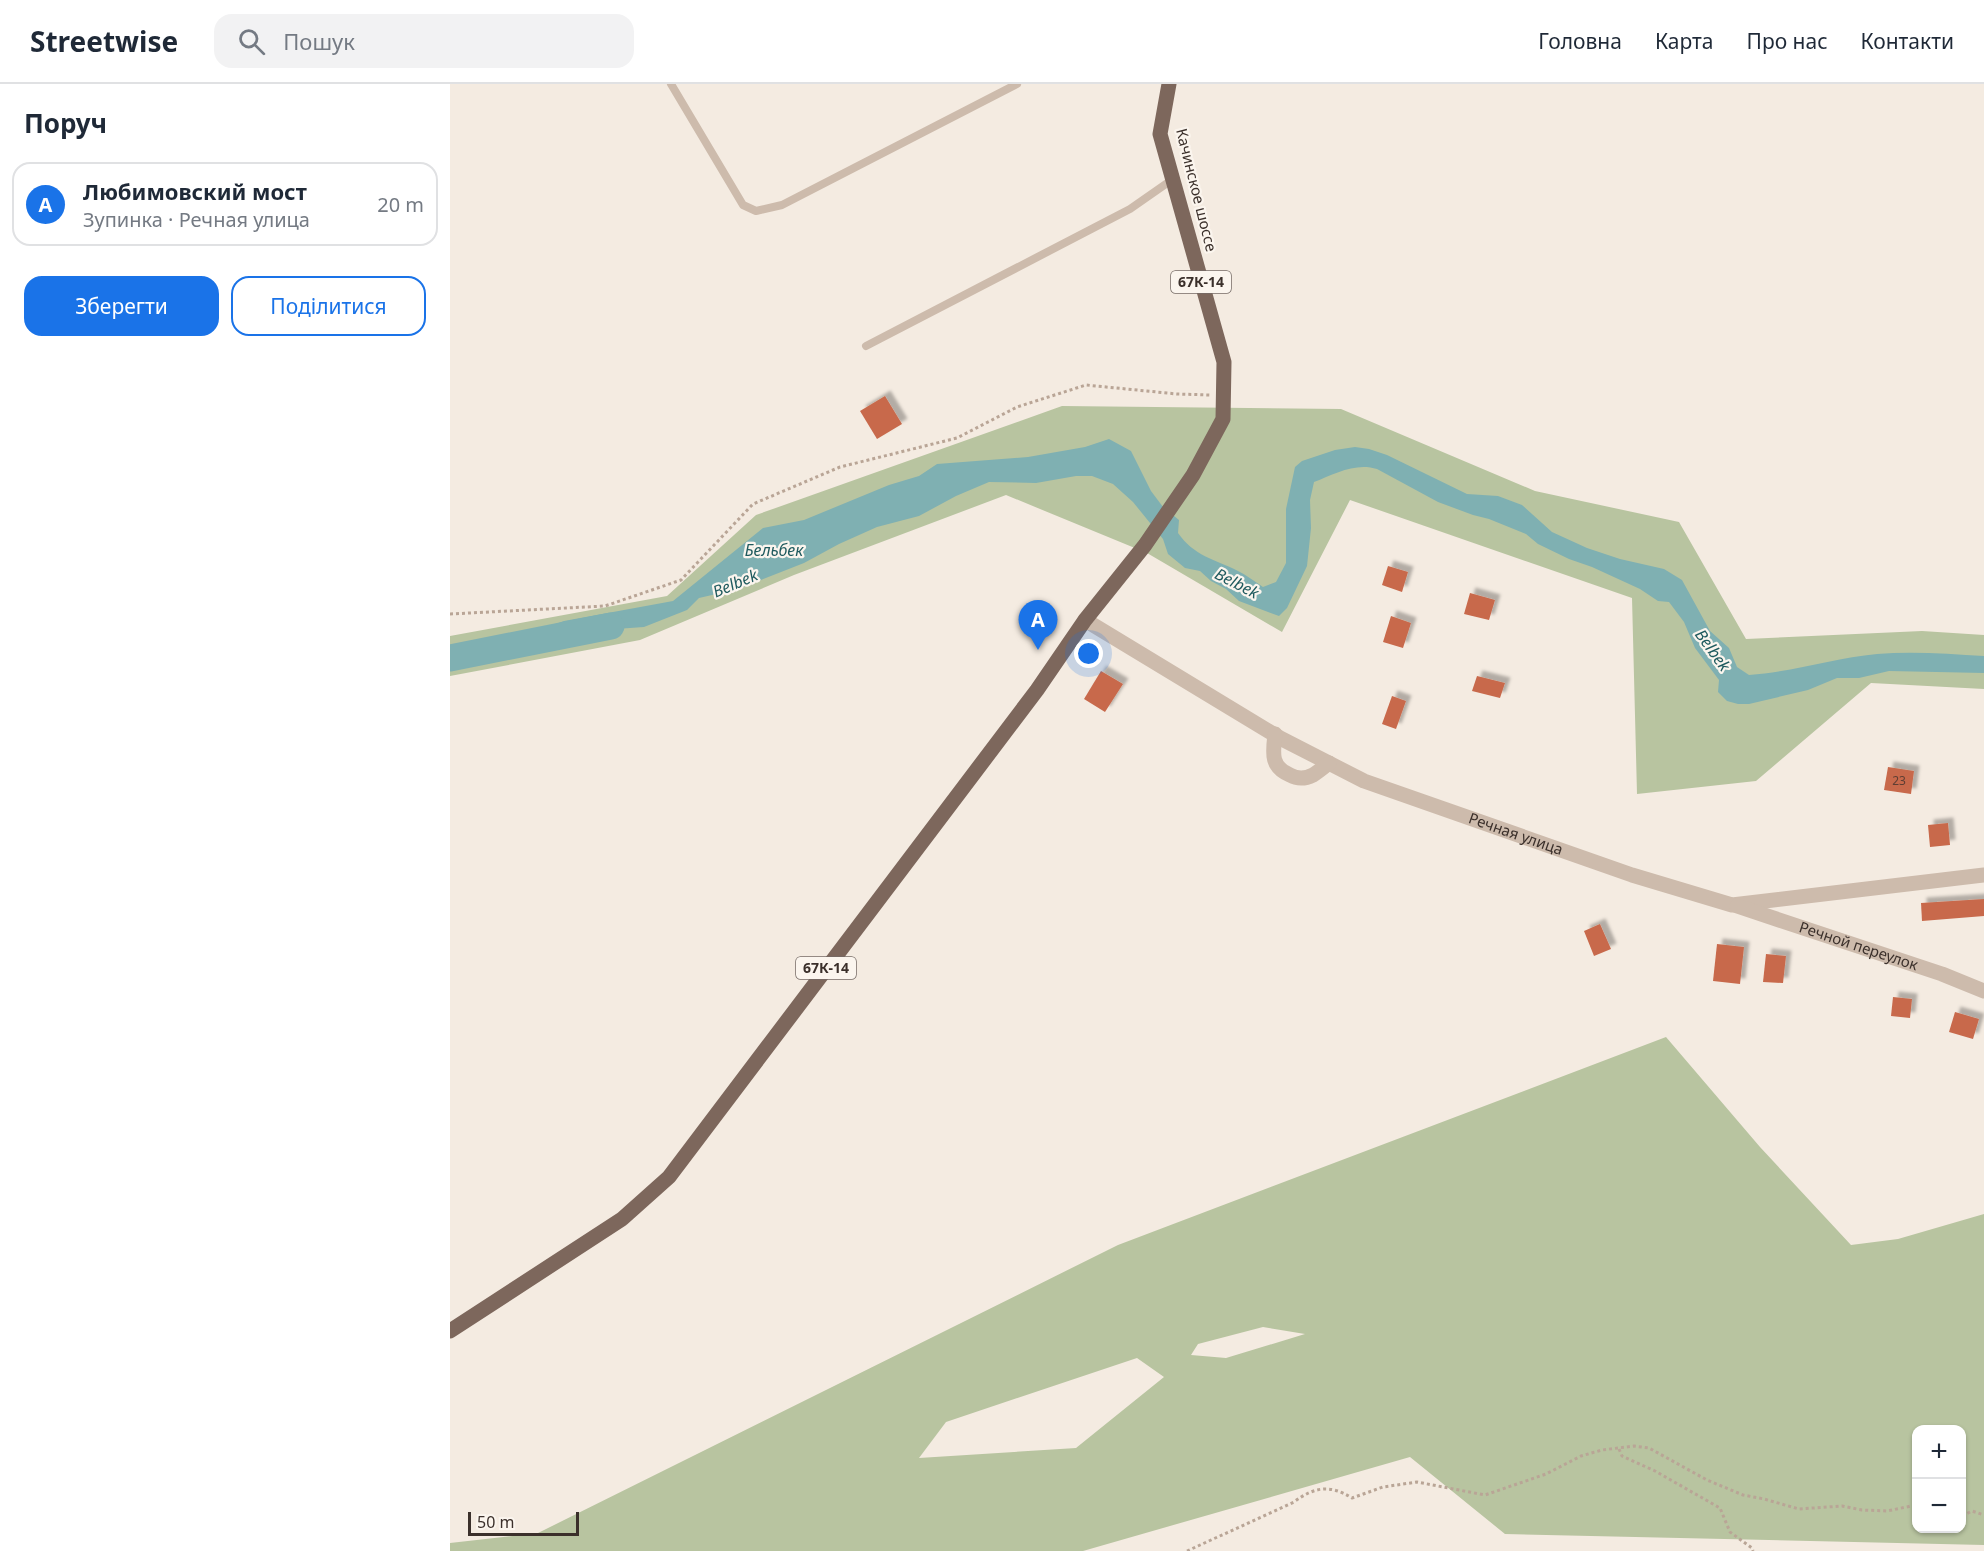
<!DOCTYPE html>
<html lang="uk">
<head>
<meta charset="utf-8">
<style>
  :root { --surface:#fff; --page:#f2f2f3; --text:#1f2937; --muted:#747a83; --line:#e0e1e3; --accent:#1a73e8 }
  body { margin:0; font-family:"Noto Sans",sans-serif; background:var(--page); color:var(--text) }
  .controls { position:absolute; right:18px; bottom:18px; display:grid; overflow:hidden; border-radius:12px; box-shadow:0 2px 4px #0004 }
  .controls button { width:54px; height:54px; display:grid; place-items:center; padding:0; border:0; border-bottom:2px solid var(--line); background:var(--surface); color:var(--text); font:30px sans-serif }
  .scale { position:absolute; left:18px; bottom:15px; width:111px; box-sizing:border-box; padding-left:6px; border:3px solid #3b302b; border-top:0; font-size:16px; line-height:21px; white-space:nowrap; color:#3b302b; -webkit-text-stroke:4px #fbf5ee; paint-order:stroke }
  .you { position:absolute; left:639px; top:570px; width:21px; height:21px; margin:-15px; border:4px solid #fff; border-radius:50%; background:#1a73e8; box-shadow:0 0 0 9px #1a73e833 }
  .badge { display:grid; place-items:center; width:39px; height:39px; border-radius:50%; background:var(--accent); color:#fff; font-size:20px; font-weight:700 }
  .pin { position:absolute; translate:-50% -50px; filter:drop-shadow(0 2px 3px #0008) }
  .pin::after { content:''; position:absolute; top:32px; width:21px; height:18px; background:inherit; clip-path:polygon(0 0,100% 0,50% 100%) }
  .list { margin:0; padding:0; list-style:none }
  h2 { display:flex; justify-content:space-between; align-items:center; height:78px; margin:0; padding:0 24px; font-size:26px }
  h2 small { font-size:20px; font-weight:400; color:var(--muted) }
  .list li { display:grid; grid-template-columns:39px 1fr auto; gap:18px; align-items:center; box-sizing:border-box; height:84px; margin:0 12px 12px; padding:0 12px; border:2px solid var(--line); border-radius:18px }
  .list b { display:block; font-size:22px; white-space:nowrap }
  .list p { margin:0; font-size:20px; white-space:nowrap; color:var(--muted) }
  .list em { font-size:20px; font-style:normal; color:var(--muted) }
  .actions { display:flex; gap:12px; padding:18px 24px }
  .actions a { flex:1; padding:14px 0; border:2px solid var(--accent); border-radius:18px; text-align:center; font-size:21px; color:var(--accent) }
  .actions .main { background:var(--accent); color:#fff }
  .icon { flex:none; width:33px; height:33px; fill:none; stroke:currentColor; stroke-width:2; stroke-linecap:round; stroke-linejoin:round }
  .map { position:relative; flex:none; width:1534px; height:1467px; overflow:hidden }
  header { display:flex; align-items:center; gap:36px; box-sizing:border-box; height:84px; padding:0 30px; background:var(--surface); border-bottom:2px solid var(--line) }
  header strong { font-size:28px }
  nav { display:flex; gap:33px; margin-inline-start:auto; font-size:21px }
  .search { width:420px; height:54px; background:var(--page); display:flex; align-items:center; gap:15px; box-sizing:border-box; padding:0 21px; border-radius:18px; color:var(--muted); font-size:22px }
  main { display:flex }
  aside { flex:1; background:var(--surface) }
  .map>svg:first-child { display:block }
  .green { fill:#b8c4a0; fill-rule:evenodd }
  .water { fill:#7fb0b2 }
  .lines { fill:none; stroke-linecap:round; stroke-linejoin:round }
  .river { stroke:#7fb0b2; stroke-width:27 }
  .building { fill:#c8694b; filter:url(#shadow) }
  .path { stroke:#b9a596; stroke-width:3; stroke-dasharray:3 3; stroke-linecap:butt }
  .service { stroke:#cdbbac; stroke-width:8 }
  .minor { stroke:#cdbbac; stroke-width:15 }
  .primary { stroke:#7d675c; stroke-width:15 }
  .labels { text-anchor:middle; stroke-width:4.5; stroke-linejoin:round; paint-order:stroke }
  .number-label { font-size:12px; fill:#5e3e33 }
  .shield { fill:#fbf5ee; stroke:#756b66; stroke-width:1.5 }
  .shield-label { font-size:14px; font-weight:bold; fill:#3b302b }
  .street-label { font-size:15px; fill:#3b302b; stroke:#fbf5ee }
  .water-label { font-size:16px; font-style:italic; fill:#1f5a5e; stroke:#fbf5ee }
</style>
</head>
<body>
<header>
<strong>Streetwise</strong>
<div class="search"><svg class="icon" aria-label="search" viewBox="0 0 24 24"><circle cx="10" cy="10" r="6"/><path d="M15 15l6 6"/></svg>Пошук</div>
<nav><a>Головна</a><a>Карта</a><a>Про нас</a><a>Контакти</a></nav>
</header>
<main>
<aside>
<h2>Поруч<small></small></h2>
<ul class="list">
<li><span class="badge">A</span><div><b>Любимовский мост</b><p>Зупинка · Речная улица</p></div><em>20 m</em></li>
</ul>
<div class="actions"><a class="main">Зберегти</a><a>Поділитися</a></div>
</aside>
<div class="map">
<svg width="1534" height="1467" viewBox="0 0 1534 1467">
  <defs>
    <filter id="shadow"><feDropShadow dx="5.5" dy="-5.5" stdDeviation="1.5" flood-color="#0004"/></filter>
  </defs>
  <rect width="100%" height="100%" fill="#f4ebe1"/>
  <g class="green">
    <polygon points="612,322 891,325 1085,407 1229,438 1296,555 1472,547 1534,551 1534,605 1421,599 1306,697 1187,710 1182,514 900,416 832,548 697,469 556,411 344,491 190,556 0,592 0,552 217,512 306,431"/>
    <path d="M1216,953L1310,1063L1401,1161L1448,1155L1534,1130V1461L1055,1450L960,1373L633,1467H0V1459L88,1449L668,1161ZM813,1243L855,1250L776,1274L741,1271L748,1260ZM687,1274L714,1293L626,1364L469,1374L496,1338ZM1466,1346H1512V1444H1466Z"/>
  </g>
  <path class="water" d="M659,355L681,367L701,407L713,423L729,436L728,449C744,472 764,475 788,487C796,491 804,497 813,503L826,498L836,479V425L845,383L852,377L885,366L905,363L919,365L937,371L1017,410L1048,412L1072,421L1102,448L1137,464L1170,475L1214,485L1232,496L1260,547L1279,564L1287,583L1299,591C1343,588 1384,574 1427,570C1463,567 1499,570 1534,572V589L1439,587L1409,594H1387L1358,606L1299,620H1288L1277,617L1268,608L1269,596L1245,564L1234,538L1219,518L1208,517L1190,505L1142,483L1119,475L1088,460L1076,450L1039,435L1023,431L988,418L927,385C906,378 884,390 864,398L860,416L861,444L857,482L837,524L829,532L789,517L776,505L761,497L750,487L735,484L718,470L713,455L683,418L663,400L642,392H626L586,399L539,398L506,412L469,432L427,443L389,460L354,479L288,505L249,514L237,526L194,543L138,547L63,561L0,578V563L77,550L114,537L223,517L313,444L354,436L439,401L469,392L487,380L578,373L635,363Z"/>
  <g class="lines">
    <polyline class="river" points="0,574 161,542"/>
  </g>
  <g class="building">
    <polygon points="435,312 452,340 427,355 410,327"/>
    <polygon points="938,482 958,488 952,508 932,501"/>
    <polygon points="1020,509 1045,516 1039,536 1014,530"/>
    <polygon points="941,532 961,539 953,564 933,558"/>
    <polygon points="651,587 673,600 655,628 634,615"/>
    <polygon points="1027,592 1055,599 1050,614 1022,607"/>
    <polygon points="942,612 956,617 946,645 932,640"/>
    <polygon points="1438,683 1464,687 1461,710 1434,706"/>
    <polygon points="1498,739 1500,761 1480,763 1478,741"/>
    <polygon points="1534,815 1534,832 1472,837 1471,819"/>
    <polygon points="1150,840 1161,865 1144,872 1134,847"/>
    <polygon points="1267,860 1294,863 1290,900 1263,897"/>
    <polygon points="1316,870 1336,872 1333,899 1313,898"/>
    <polygon points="1443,913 1462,915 1460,934 1441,932"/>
    <polygon points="1505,928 1529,935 1523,955 1499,948"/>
  </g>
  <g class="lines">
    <g class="path">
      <polyline points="0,530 155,522 231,496 303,420 390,383 507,354 567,323 636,301 727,310 760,311"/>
      <polyline points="1169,1365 1172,1372 1205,1387 1270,1424 1280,1448 1302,1464 1303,1467"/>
      <polyline points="1512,1432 1522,1427 1534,1431"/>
      <path d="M737,1467L844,1418C864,1403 880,1400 902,1414L933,1403L967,1398L1035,1411L1096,1390L1131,1372L1152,1366L1184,1362L1199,1364L1257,1396L1293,1411L1314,1415L1349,1425L1392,1422L1412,1426L1437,1427L1466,1421"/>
    </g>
    <g class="service">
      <polyline points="221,0 293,121 306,127 332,121 567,0"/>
      <polyline points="416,262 680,125 723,95"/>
    </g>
    <g class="minor">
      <path id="s1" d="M635,536L830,654L914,697L1182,791L1282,821L1534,791"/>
      <path d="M825,650C823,668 820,683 840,691C847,695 855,695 863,691C868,688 874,683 879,679"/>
      <path id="s2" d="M1287,822L1492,890L1534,907"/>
    </g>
    <polyline class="primary" points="0,1247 172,1135 219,1093 587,606 635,536 695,461 743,391 773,335 774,278 710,50 719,0"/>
  </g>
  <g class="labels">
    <g class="number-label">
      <text x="1449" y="701">23</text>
    </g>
    <g class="shield">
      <rect x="721" y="187" width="60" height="22" rx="4.5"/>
      <rect x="346" y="873" width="60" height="22" rx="4.5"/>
    </g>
    <g class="shield-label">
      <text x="751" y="203">67К-14</text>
      <text x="376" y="889">67К-14</text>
    </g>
    <g class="street-label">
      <text transform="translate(746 106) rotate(76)" y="5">Качинское шоссе</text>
      <text dy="5" stroke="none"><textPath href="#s1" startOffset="483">Речная улица</textPath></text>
      <text dy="5" stroke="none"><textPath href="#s2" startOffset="128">Речной переулок</textPath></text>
    </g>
    <g class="water-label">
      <text x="324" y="472">Бельбек</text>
      <text transform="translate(285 499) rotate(-23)" y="6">Belbek</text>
      <text transform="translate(787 499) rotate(27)" y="6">Belbek</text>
      <text transform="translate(1263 566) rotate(54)" y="6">Belbek</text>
    </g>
  </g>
</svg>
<div class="controls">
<button>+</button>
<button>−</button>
</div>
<div class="scale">50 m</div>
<div class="you"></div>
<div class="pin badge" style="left:588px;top:566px">A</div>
</div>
</main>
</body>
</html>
